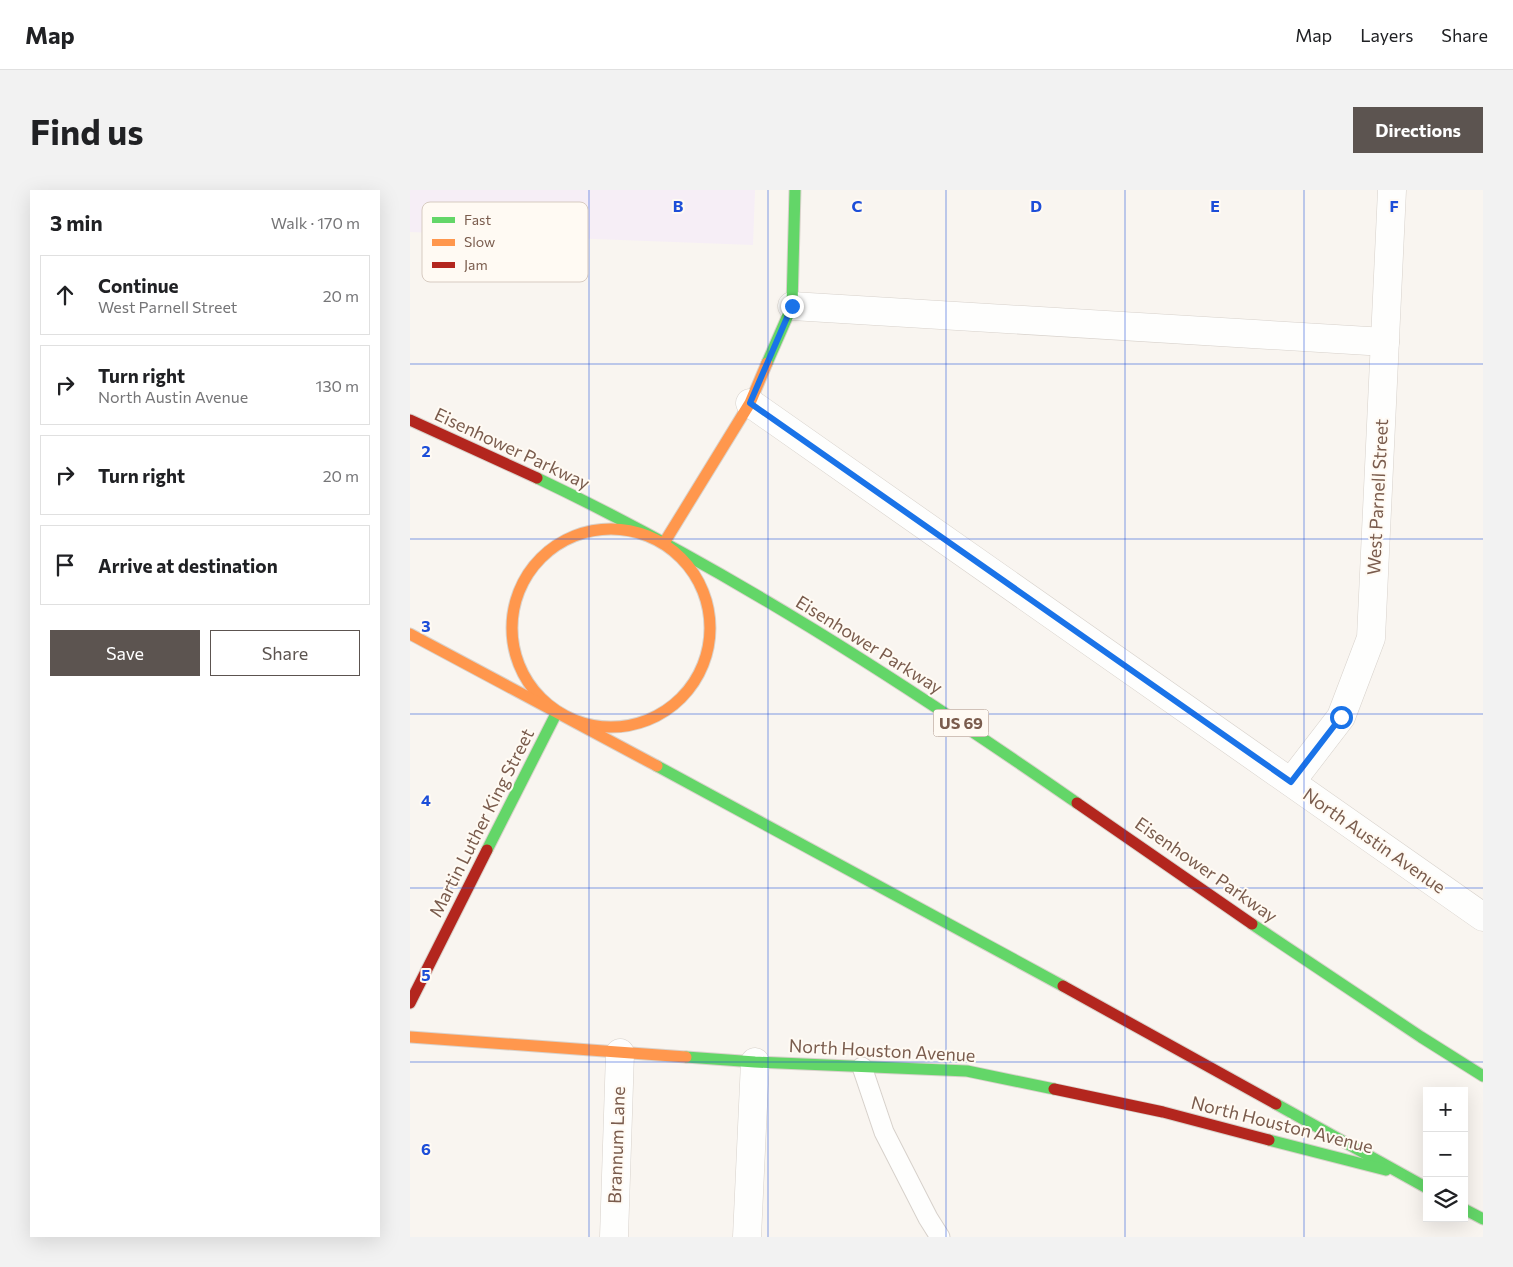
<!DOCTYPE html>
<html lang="en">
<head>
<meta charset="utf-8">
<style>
  :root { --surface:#fff; --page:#f2f2f2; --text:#202124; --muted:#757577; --line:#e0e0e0; --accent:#5c5450 }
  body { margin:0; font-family:Commissioner,sans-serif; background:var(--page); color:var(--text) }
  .controls { position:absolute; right:15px; bottom:15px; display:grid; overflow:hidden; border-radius:0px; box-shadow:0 5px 20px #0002 }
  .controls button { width:45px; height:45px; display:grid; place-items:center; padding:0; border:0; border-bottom:1px solid var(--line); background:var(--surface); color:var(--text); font:25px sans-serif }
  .stop { position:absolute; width:15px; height:15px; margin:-11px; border:4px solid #1a73e8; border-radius:50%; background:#fff }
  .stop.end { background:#1a73e8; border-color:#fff; box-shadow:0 1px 5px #0008 }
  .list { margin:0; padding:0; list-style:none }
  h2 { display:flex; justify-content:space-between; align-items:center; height:65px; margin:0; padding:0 20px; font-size:21px }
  h2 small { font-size:16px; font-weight:400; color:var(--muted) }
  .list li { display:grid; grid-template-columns:32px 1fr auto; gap:15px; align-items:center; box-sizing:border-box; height:80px; margin:0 10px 10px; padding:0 10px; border:1px solid var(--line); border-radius:0px }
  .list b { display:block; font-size:19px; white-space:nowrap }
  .list p { margin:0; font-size:16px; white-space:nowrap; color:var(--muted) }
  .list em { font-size:16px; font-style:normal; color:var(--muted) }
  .actions { display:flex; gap:10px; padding:15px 20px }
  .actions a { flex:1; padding:11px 0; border:1px solid var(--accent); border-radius:0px; text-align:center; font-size:18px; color:var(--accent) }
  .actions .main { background:var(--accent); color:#fff }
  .icon { flex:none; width:28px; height:28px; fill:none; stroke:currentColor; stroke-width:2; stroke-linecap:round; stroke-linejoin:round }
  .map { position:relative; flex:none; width:1073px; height:1047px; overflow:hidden; border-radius:0px }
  header { display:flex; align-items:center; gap:30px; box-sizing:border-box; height:70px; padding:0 25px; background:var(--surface); border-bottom:1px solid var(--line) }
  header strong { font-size:24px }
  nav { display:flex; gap:28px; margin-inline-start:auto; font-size:18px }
  .intro { display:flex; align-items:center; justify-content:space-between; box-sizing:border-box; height:120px; padding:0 30px }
  h1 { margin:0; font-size:35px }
  .button { padding:12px 22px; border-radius:0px; background:var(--accent); color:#fff; font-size:18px; font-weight:700 }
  main { display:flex; gap:30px; padding:0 30px }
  aside { flex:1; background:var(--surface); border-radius:0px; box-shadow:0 5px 20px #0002 }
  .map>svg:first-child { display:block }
  .education { fill:#f6eef6 }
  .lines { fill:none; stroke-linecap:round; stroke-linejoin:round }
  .lane-casing { stroke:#d7d1cb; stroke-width:21 }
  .street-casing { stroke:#d7d1cb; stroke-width:29 }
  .fast-casing { stroke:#d9d2cb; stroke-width:13 }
  .slow-casing { stroke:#d9d2cb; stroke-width:13 }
  .jam-casing { stroke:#d9d2cb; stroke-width:13 }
  .lane { stroke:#fefefd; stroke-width:19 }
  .street { stroke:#fefefd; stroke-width:28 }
  .fast { stroke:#63d668; stroke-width:11 }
  .slow { stroke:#ff974d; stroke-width:11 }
  .jam { stroke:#b3261e; stroke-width:11 }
  .route { stroke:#1a73e8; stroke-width:6 }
  .grid { fill:none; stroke:#1d4ed8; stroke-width:1; stroke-opacity:0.55 }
  .labels { text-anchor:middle; stroke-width:4; stroke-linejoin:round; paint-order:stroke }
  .shield { fill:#fffaf3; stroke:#a28b7f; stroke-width:1 }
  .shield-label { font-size:16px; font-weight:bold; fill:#7a5c4d }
  .street-label { font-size:18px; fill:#7a5c4d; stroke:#fffaf3 }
  .key { fill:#fffaf3; stroke:#d7cbc1; stroke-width:1 }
  .key-label { font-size:14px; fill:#7a5c4d }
  .grid-label { font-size:16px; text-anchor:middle; font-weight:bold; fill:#1d4ed8; stroke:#fffaf3; stroke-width:4; stroke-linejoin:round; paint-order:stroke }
</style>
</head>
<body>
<header>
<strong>Map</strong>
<nav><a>Map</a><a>Layers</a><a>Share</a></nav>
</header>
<div class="intro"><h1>Find us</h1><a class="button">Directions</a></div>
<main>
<aside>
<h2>3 min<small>Walk · 170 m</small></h2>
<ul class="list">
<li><svg class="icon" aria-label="ahead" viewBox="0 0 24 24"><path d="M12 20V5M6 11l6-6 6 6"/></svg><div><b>Continue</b><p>West Parnell Street</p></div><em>20 m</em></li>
<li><svg class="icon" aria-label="right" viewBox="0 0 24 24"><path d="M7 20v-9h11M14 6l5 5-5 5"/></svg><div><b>Turn right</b><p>North Austin Avenue</p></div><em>130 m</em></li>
<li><svg class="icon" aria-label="right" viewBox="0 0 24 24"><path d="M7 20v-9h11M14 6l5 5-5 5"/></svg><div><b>Turn right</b></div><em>20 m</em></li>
<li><svg class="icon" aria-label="arrive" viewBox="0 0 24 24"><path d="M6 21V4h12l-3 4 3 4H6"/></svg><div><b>Arrive at destination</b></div></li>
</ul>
<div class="actions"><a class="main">Save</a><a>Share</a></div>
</aside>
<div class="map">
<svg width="1073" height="1047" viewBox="0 0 1073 1047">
  <rect width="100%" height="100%" fill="#f9f5f0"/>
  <polygon class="education" points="0,0 345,0 343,55 0,42"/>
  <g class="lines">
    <g class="lane-casing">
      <polyline id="lane" points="452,877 474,942 518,1028 530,1047"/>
    </g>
    <g class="street-casing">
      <g id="street">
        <polyline points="382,116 975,152"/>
        <polyline points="340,213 1073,727"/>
        <polyline points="881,592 931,527 961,448 982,0"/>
        <polyline points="204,1047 210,863"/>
        <polyline points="337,1047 345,872"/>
      </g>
    </g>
    <g class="fast-casing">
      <g id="fast">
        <polyline points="357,173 382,116 385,0"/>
        <path d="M127,288C317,378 494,493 667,613"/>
        <polyline points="247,576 653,796"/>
        <polyline points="77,660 147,522"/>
        <polyline points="842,734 1011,847 1073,886"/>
        <polyline points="276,867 345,872 557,881 644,899"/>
        <polyline points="866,914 1017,998"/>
        <polyline points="859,950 976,980"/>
        <polyline points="1054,1019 1073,1029"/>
      </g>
    </g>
    <g class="slow-casing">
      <g id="slow">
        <circle cx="201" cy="438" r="99"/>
        <polyline points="254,353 340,213 357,173"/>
        <polyline points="0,444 247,576"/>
        <polyline points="0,847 276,867"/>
      </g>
    </g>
    <g class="jam-casing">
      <g id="jam">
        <polyline points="0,230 127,288"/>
        <polyline points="667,613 842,734"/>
        <polyline points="653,796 866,914"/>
        <polyline points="0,813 77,660"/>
        <polyline points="644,899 753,922 859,950"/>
      </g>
    </g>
    <use href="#lane" class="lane"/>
    <use href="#street" class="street"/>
    <use href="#fast" class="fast"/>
    <use href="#slow" class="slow"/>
    <use href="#jam" class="jam"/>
  </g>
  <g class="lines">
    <polyline class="route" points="382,116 340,213 881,592 931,527"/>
  </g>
  <path class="grid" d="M179,0V1047M358,0V1047M536,0V1047M715,0V1047M894,0V1047M0,174H1073M0,349H1073M0,524H1073M0,698H1073M0,872H1073"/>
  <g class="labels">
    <rect class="shield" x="523.5" y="519.5" width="55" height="27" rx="4"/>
    <g class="shield-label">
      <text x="551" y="539">US 69</text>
    </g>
    <g class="street-label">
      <text transform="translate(102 259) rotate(25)" y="6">Eisenhower Parkway</text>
      <text transform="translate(968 307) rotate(-87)" y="6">West Parnell Street</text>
      <text transform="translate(459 455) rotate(32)" y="6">Eisenhower Parkway</text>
      <text transform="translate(72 633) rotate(-63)" y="6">Martin Luther King Street</text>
      <text transform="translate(964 651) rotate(35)" y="6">North Austin Avenue</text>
      <text transform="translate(796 680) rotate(35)" y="6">Eisenhower Parkway</text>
      <text transform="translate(472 861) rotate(3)" y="6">North Houston Avenue</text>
      <text transform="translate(872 935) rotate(14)" y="6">North Houston Avenue</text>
      <text transform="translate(207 955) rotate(-88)" y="6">Brannum Lane</text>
    </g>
  </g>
  <rect x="12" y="12" width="166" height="80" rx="8" class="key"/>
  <rect x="22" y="27" width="23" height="6" fill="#63d668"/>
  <rect x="22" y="49" width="23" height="7" fill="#ff974d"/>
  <rect x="22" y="72" width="23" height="6" fill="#b3261e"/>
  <g class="key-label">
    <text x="54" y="35">Fast</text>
    <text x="54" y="57">Slow</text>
    <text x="54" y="80">Jam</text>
  </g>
  <g class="grid-label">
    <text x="268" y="22">B</text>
    <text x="447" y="22">C</text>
    <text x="626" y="22">D</text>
    <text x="805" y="22">E</text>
    <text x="984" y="22">F</text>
    <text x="16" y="267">2</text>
    <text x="16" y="442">3</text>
    <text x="16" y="616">4</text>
    <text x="16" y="791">5</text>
    <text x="16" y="965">6</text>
  </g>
</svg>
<div class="controls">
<button>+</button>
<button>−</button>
<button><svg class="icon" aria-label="layers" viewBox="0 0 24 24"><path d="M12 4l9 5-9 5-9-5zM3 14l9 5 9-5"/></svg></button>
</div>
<div class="stop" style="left:931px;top:527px"></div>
<div class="stop end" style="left:382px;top:116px"></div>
</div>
</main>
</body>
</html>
